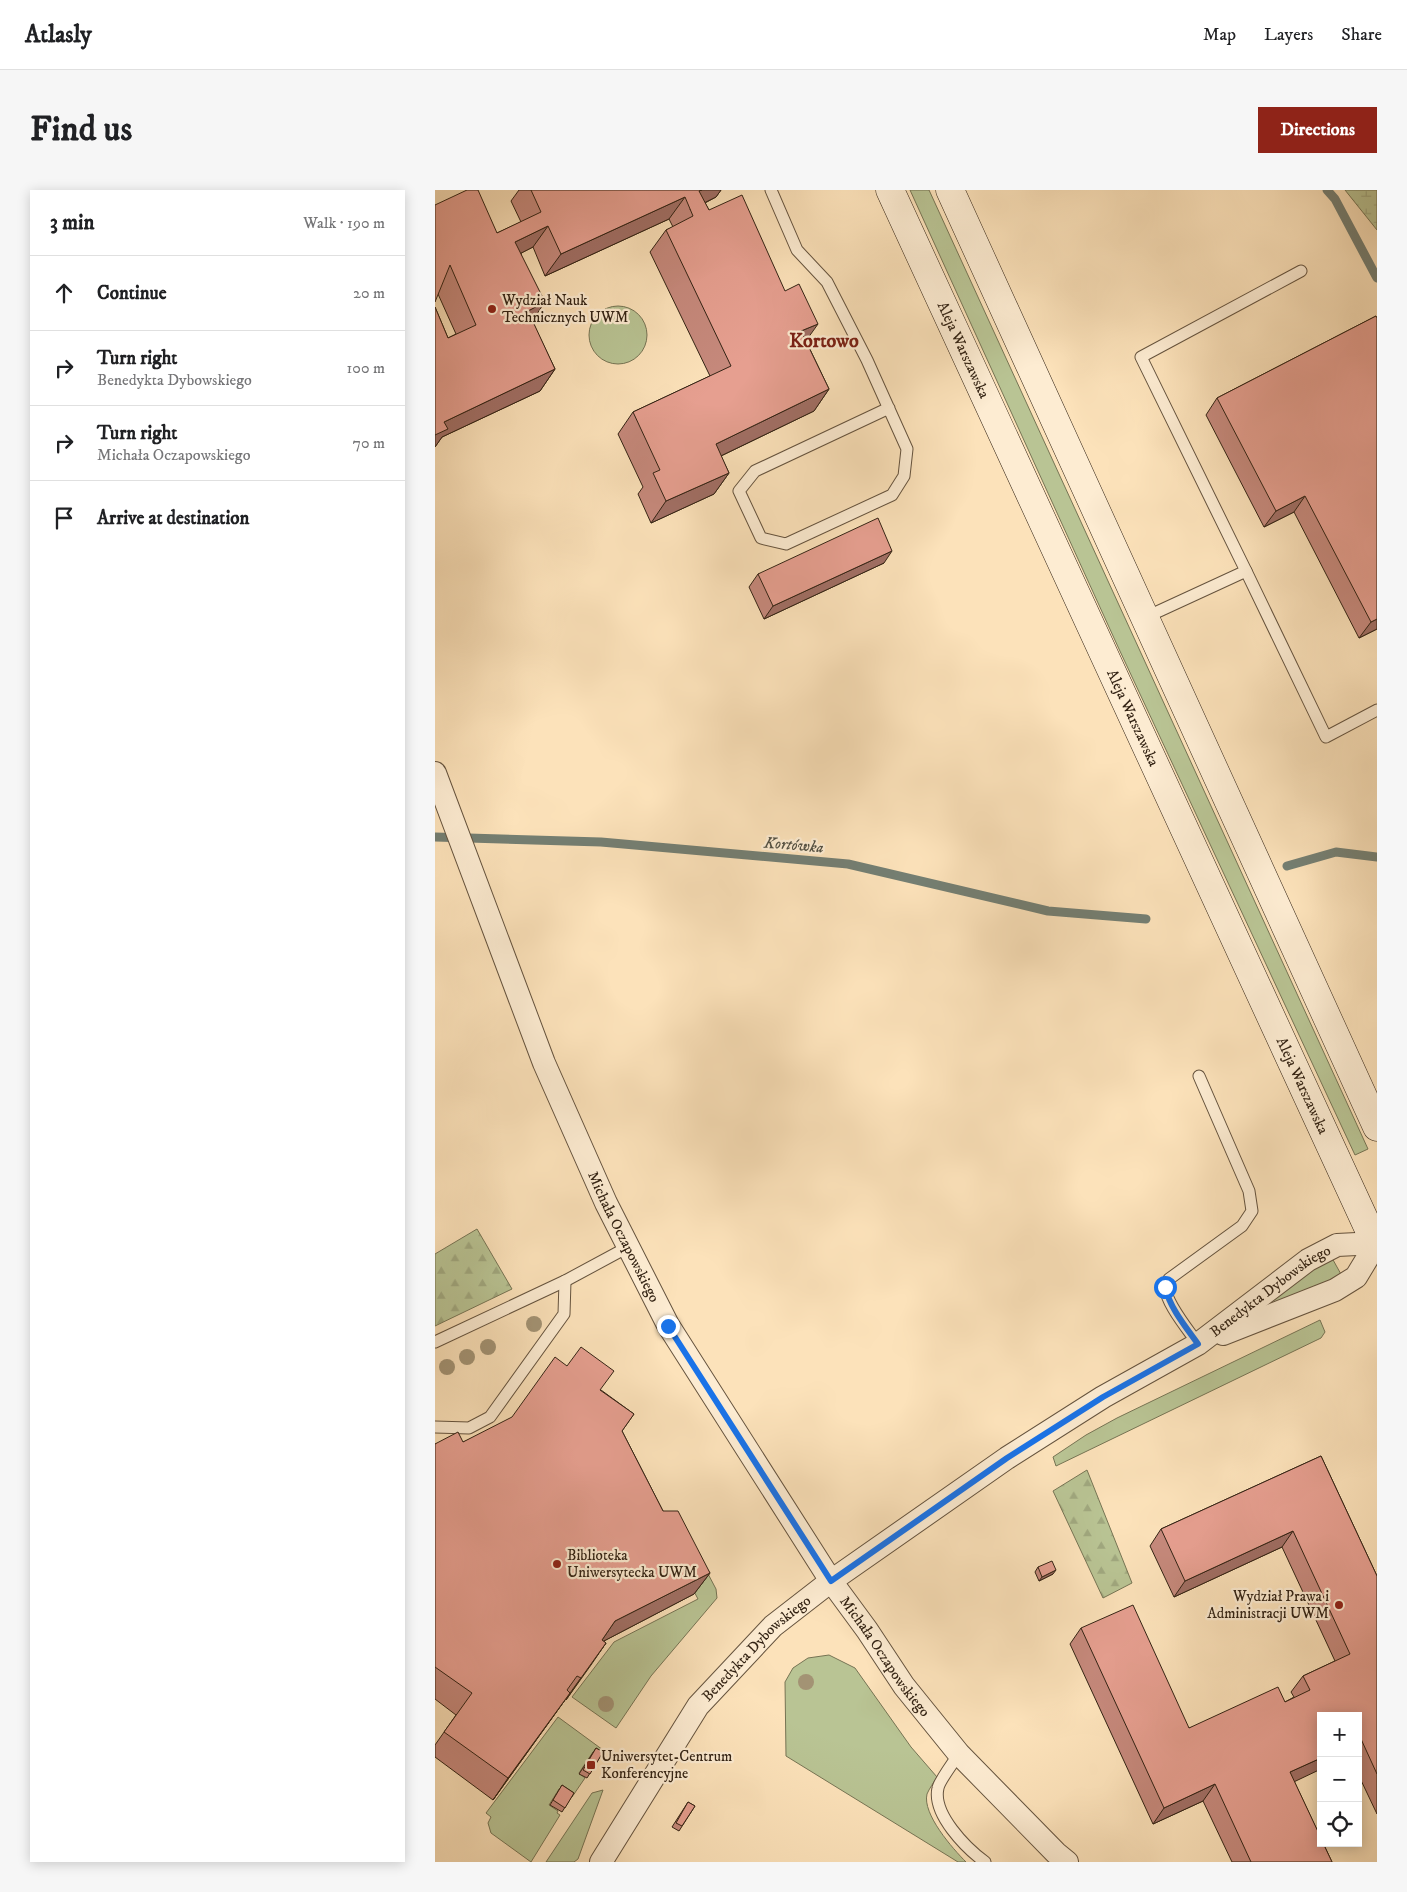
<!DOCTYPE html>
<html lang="en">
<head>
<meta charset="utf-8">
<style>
  :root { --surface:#fff; --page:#f6f6f6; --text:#202124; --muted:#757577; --line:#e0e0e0; --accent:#8f2418 }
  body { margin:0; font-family:"IM FELL DW Pica",serif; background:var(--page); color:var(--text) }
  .controls { position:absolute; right:15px; bottom:15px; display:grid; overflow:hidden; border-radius:0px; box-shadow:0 2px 12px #0003 }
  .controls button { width:45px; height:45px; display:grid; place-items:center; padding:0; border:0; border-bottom:1px solid var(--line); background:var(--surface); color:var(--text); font:25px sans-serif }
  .stop { position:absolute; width:15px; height:15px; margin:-11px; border:4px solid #1a73e8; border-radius:50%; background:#fff }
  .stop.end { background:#1a73e8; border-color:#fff; box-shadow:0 1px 5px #0008 }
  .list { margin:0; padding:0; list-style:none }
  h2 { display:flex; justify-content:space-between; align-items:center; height:65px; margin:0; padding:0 20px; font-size:21px }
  h2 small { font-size:16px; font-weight:400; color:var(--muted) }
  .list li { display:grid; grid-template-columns:32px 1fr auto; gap:15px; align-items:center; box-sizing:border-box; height:75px; padding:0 20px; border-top:1px solid var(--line) }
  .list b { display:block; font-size:19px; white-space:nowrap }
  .list p { margin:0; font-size:16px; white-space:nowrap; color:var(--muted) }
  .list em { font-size:16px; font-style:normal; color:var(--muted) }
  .icon { flex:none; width:28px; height:28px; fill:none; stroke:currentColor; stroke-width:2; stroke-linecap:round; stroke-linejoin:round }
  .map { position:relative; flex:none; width:942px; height:1672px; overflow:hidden; border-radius:0px }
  header { display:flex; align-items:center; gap:30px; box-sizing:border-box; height:70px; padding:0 25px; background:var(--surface); border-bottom:1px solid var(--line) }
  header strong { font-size:24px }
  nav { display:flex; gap:28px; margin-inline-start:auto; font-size:18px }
  .intro { display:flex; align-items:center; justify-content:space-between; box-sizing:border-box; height:120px; padding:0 30px }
  h1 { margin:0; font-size:35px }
  .button { padding:12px 22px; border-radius:0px; background:var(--accent); color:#fff; font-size:18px; font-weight:700 }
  main { display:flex; gap:30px; padding:0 30px }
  aside { flex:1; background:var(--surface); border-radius:0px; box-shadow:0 2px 12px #0003 }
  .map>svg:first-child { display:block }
  .grass { fill:#b9c494; stroke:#767454 }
  .forest { fill:url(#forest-firs); stroke:#767454 }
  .wetland { fill:url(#wetland-marsh); stroke:#767454 }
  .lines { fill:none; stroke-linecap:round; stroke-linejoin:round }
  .stream { stroke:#747f73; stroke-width:9 }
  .lane-casing { stroke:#65533e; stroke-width:13 }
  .street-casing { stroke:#65533e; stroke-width:24 }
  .secondary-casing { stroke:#332314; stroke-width:29 }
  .lane { stroke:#fdecd2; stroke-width:11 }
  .street { stroke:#fdecd2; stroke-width:22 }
  .secondary { stroke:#fdecd2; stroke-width:28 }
  .tree { fill:#a39374 }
  .wall { fill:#c6897c; stroke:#332314 }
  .shaded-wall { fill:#a16f65; stroke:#332314 }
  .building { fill:#e69f90; stroke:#332314 }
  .route { stroke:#1a73e8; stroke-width:6 }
  .poi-dot { fill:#8f2418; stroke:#fdecd2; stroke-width:2 }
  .labels { text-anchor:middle; stroke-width:4.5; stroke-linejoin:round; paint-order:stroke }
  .poi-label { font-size:15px; fill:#332314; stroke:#fdecd2; text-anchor:start }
  .street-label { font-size:15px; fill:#332314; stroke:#fdecd2 }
  .water-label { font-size:16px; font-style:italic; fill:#535144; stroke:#fdecd2 }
  .district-label { font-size:20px; font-weight:bold; fill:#7a1f14; stroke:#fdecd2 }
</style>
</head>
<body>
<header>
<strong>Atlasly</strong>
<nav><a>Map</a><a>Layers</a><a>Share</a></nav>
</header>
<div class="intro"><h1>Find us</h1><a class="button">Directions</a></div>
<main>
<aside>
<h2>3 min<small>Walk · 190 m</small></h2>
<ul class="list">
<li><svg class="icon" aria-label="ahead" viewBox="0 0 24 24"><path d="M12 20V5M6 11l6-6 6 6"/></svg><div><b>Continue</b></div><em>20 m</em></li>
<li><svg class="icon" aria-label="right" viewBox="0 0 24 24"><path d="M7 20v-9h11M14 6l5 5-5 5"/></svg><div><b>Turn right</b><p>Benedykta Dybowskiego</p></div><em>100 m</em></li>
<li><svg class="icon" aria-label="right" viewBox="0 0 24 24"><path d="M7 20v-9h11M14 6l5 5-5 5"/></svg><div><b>Turn right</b><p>Michała Oczapowskiego</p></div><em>70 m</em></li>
<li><svg class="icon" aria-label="arrive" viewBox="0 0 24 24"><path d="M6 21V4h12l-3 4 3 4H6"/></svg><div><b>Arrive at destination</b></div></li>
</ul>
</aside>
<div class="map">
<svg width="942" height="1672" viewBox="0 0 942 1672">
  <defs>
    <pattern id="forest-firs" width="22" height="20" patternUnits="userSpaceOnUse" patternTransform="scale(1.25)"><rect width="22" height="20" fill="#b9c494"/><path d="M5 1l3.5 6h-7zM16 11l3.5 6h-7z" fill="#a0a87f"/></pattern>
    <pattern id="wetland-marsh" width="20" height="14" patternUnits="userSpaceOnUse" patternTransform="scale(1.25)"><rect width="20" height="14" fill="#b9c494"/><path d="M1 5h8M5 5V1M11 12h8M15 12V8" fill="none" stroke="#a0a87f"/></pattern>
  </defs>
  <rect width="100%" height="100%" fill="#fce2ba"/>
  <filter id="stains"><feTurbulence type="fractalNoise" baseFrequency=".004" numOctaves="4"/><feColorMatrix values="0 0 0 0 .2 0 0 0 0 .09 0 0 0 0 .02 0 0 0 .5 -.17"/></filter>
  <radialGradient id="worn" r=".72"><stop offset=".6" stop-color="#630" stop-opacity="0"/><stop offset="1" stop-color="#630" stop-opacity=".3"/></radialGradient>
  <g class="grass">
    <polygon points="475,0 494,0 933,959 920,965 684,459"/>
    <circle cx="183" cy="145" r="29"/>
    <polygon points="897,1068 907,1086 790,1141 880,1076"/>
    <polygon points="885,1130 890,1142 886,1148 621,1276 618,1267 651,1245 682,1228"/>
    <polygon points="262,1363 281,1399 282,1408 216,1486 181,1538 137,1507 179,1452 263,1409 244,1373"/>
    <path d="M394,1465L420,1478L476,1557L502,1587C499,1592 494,1599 492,1604C487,1624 518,1659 531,1672H523L351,1566L350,1492L358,1478L373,1468Z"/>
    <polygon points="123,1527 168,1560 164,1566 158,1562 144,1583 150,1588 137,1607 124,1599 114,1615 123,1621 122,1623 125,1625 96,1672 56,1643 53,1633 56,1627 51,1623"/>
    <polygon points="168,1600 143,1669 139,1672 111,1672 157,1603"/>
  </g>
  <g class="forest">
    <polygon points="42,1039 77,1099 0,1136 0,1064"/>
    <polygon points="652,1280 697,1393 668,1408 618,1301"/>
  </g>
  <polygon class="wetland" points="910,0 942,0 942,40"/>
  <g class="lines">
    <g class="stream">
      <polyline points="892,0 900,9 942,88"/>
      <polyline points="0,647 166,652 413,674 613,721 711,729"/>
      <polyline points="852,676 901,662 942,667"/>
    </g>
    <g class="lane-casing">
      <g id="lane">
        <polyline points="336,0 362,60 392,92 432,170 472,259 469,286 457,305 351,354 326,348 304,301 320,281 454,218"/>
        <polyline points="811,381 891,547 942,520"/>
        <polyline points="709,428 811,381 706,167 866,81"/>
        <polyline points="0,1152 130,1091 193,1057"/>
        <path d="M763,1154C755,1142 728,1110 731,1096C731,1093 733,1091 734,1089L807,1036L817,1021L814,1001L764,886"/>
        <polyline points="0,1237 34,1238 55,1227 129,1124 130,1091"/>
        <path d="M524,1564C519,1571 504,1592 503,1598C497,1624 531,1658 550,1672"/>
      </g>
    </g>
    <g class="street-casing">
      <g id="street">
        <path id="s1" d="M0,583L109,873L171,1013L233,1135L396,1391L432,1440L469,1496L524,1564L621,1663L632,1672"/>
        <polyline points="788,1144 900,1100 921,1087 941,1054"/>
        <path id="s2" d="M166,1672L263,1516L338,1436L396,1391L572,1268L668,1207L763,1154L873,1070L902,1055L942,1053"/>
      </g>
    </g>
    <g class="secondary-casing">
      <g id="secondary">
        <path id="s3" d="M455,0L942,1057"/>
        <polyline points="515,0 942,937"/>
      </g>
    </g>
    <use href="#lane" class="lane"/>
    <use href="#street" class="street"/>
    <use href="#secondary" class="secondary"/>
  </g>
  <g class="tree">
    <circle cx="99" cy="1134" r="8"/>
    <circle cx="53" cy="1157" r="8"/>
    <circle cx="32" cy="1167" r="8"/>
    <circle cx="12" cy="1177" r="8"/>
    <circle cx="371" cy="1492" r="8"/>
    <circle cx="171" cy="1514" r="8"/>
  </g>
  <g class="wall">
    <polygon points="84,0 286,0 281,7 270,13 274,20 371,151 394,199 379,221 286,266 294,283 279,304 216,333 203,304 208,297 183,244 198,222 275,186 215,62 231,40 238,37 234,29 110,86 98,57 86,63 97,131 120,179 105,201 7,247 0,257 0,117 13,148 21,144 3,104 0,15 62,43 86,32 76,11"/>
    <polygon points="941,126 942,439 924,448 859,322 829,337 771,225 782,208"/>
    <polygon points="449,373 329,429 314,397 323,384"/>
    <polygon points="166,1200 199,1224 187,1241 228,1321 275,1383 259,1404 169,1451 171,1453 58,1610 0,1567 0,1555 21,1525 0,1509 0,1254 28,1252"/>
    <polygon points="886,1266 942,1386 942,1624 923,1584 923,1526 859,1591 897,1672 797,1672 768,1611 718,1634 635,1454 646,1438 754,1538 850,1512 859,1507 856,1502 868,1486 900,1471 847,1357 739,1407 715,1356 726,1339"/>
    <polygon points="603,1377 618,1384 604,1391 600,1382"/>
    <polygon points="161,1558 168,1562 152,1588 144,1584"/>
    <polygon points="127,1595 139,1603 127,1622 115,1615"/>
    <polygon points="253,1612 260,1616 244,1641 237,1637"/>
  </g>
  <g class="shaded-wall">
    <polygon points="267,0 286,0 281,7 255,20 264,1"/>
    <polygon points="250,7 234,29 110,86 126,64"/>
    <polygon points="113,36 98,57 65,74 80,52"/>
    <polygon points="110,112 95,134 93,121"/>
    <polygon points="383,134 368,155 366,141"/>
    <polygon points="120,179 105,201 7,247 0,257 0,244 9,232"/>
    <polygon points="394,199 379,221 265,276 281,254"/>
    <polygon points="294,283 279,304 216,333 231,311"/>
    <polygon points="870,306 859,322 829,337 841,321"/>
    <polygon points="457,361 449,373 329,429 338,416"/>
    <polygon points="942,429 942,439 924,448 936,432"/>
    <polygon points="858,1341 847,1357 739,1407 750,1391"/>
    <polygon points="621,1380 618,1384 604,1391 607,1387"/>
    <polygon points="275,1383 259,1404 165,1453 180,1431"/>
    <polygon points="171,1453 156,1475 131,1510 146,1488"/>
    <polygon points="135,1503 120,1524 58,1610 73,1588"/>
    <polygon points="886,1568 886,1579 844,1599 855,1582"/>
    <polygon points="780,1594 768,1611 718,1634 729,1618"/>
  </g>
  <g class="building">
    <polygon points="32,0 43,0 62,43 106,22 96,0 267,0 264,1 274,20 307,5 350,101 364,94 383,134 366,141 394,199 281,254 294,283 231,311 218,283 225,280 198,222 296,176 231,40 258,26 250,7 126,64 113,36 80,52 110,112 93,121 120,179 9,232 13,239 0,245 0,117 13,148 41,135 15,75 0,112 0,15"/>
    <polygon points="941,126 942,128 942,429 936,432 870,306 841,321 782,208"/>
    <polygon points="443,328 457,361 338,416 323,384"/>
    <polygon points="146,1157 179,1181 165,1200 199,1224 187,1241 228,1321 243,1321 275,1383 180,1431 167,1450 171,1453 146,1488 142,1486 132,1500 135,1503 73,1588 9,1542 37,1503 0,1477 0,1254 23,1242 28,1252 77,1227 120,1167 132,1176"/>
    <polygon points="886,1266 942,1386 942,1584 926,1549 923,1551 923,1526 886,1526 886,1568 855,1582 886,1648 886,1653 888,1653 897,1672 816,1672 780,1594 729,1618 646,1438 698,1415 754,1538 843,1497 850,1512 875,1500 868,1486 915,1464 858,1341 750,1391 726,1339"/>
    <polygon points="617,1371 621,1380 607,1387 603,1377"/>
    <polygon points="161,1558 168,1562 155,1584 148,1580"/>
    <polygon points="127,1595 139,1603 130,1618 118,1610"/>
    <polygon points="253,1612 260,1616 247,1636 241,1633"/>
  </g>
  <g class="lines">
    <path class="route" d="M233,1136L396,1391L572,1268L668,1207L763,1154C750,1136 735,1118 730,1097"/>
  </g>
  <g class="poi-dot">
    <circle cx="57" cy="119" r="5"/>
    <circle cx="122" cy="1374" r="5"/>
    <circle cx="904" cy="1415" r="5"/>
    <rect x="151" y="1570" width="10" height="10" rx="2.5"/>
  </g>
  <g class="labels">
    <g class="poi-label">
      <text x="67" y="115">Wydział Nauk<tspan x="67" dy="17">Technicznych UWM</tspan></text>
      <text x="132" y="1370">Biblioteka<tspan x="132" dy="17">Uniwersytecka UWM</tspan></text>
      <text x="894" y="1411" text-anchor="end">Wydział Prawa i<tspan x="894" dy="17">Administracji UWM</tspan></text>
      <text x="166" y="1571">Uniwersytet-Centrum<tspan x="166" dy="17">Konferencyjne</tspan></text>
    </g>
    <g class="street-label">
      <text dy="5" stroke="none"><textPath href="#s3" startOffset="176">Aleja Warszawska</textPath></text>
      <text dy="5" stroke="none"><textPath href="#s3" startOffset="581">Aleja Warszawska</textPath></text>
      <text dy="5" stroke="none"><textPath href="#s3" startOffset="986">Aleja Warszawska</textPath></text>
      <text dy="5" stroke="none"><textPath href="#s1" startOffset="501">Michała Oczapowskiego</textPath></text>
      <text dy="5" stroke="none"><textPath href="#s2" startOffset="894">Benedykta Dybowskiego</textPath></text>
      <text dy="5" stroke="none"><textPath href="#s2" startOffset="266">Benedykta Dybowskiego</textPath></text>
      <text dy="5" stroke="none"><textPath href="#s1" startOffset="996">Michała Oczapowskiego</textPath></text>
    </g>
    <g class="water-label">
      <text transform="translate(359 654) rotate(5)" y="6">Kortówka</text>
    </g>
    <g class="district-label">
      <text x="389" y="157">Kortowo</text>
    </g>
  </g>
  <rect width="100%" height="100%" filter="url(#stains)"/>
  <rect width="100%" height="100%" fill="url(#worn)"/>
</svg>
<div class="controls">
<button>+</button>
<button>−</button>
<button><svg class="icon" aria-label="locate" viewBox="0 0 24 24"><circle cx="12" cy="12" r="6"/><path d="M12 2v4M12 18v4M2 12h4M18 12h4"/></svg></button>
</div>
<div class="stop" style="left:730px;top:1097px"></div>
<div class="stop end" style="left:233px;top:1136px"></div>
</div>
</main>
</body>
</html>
